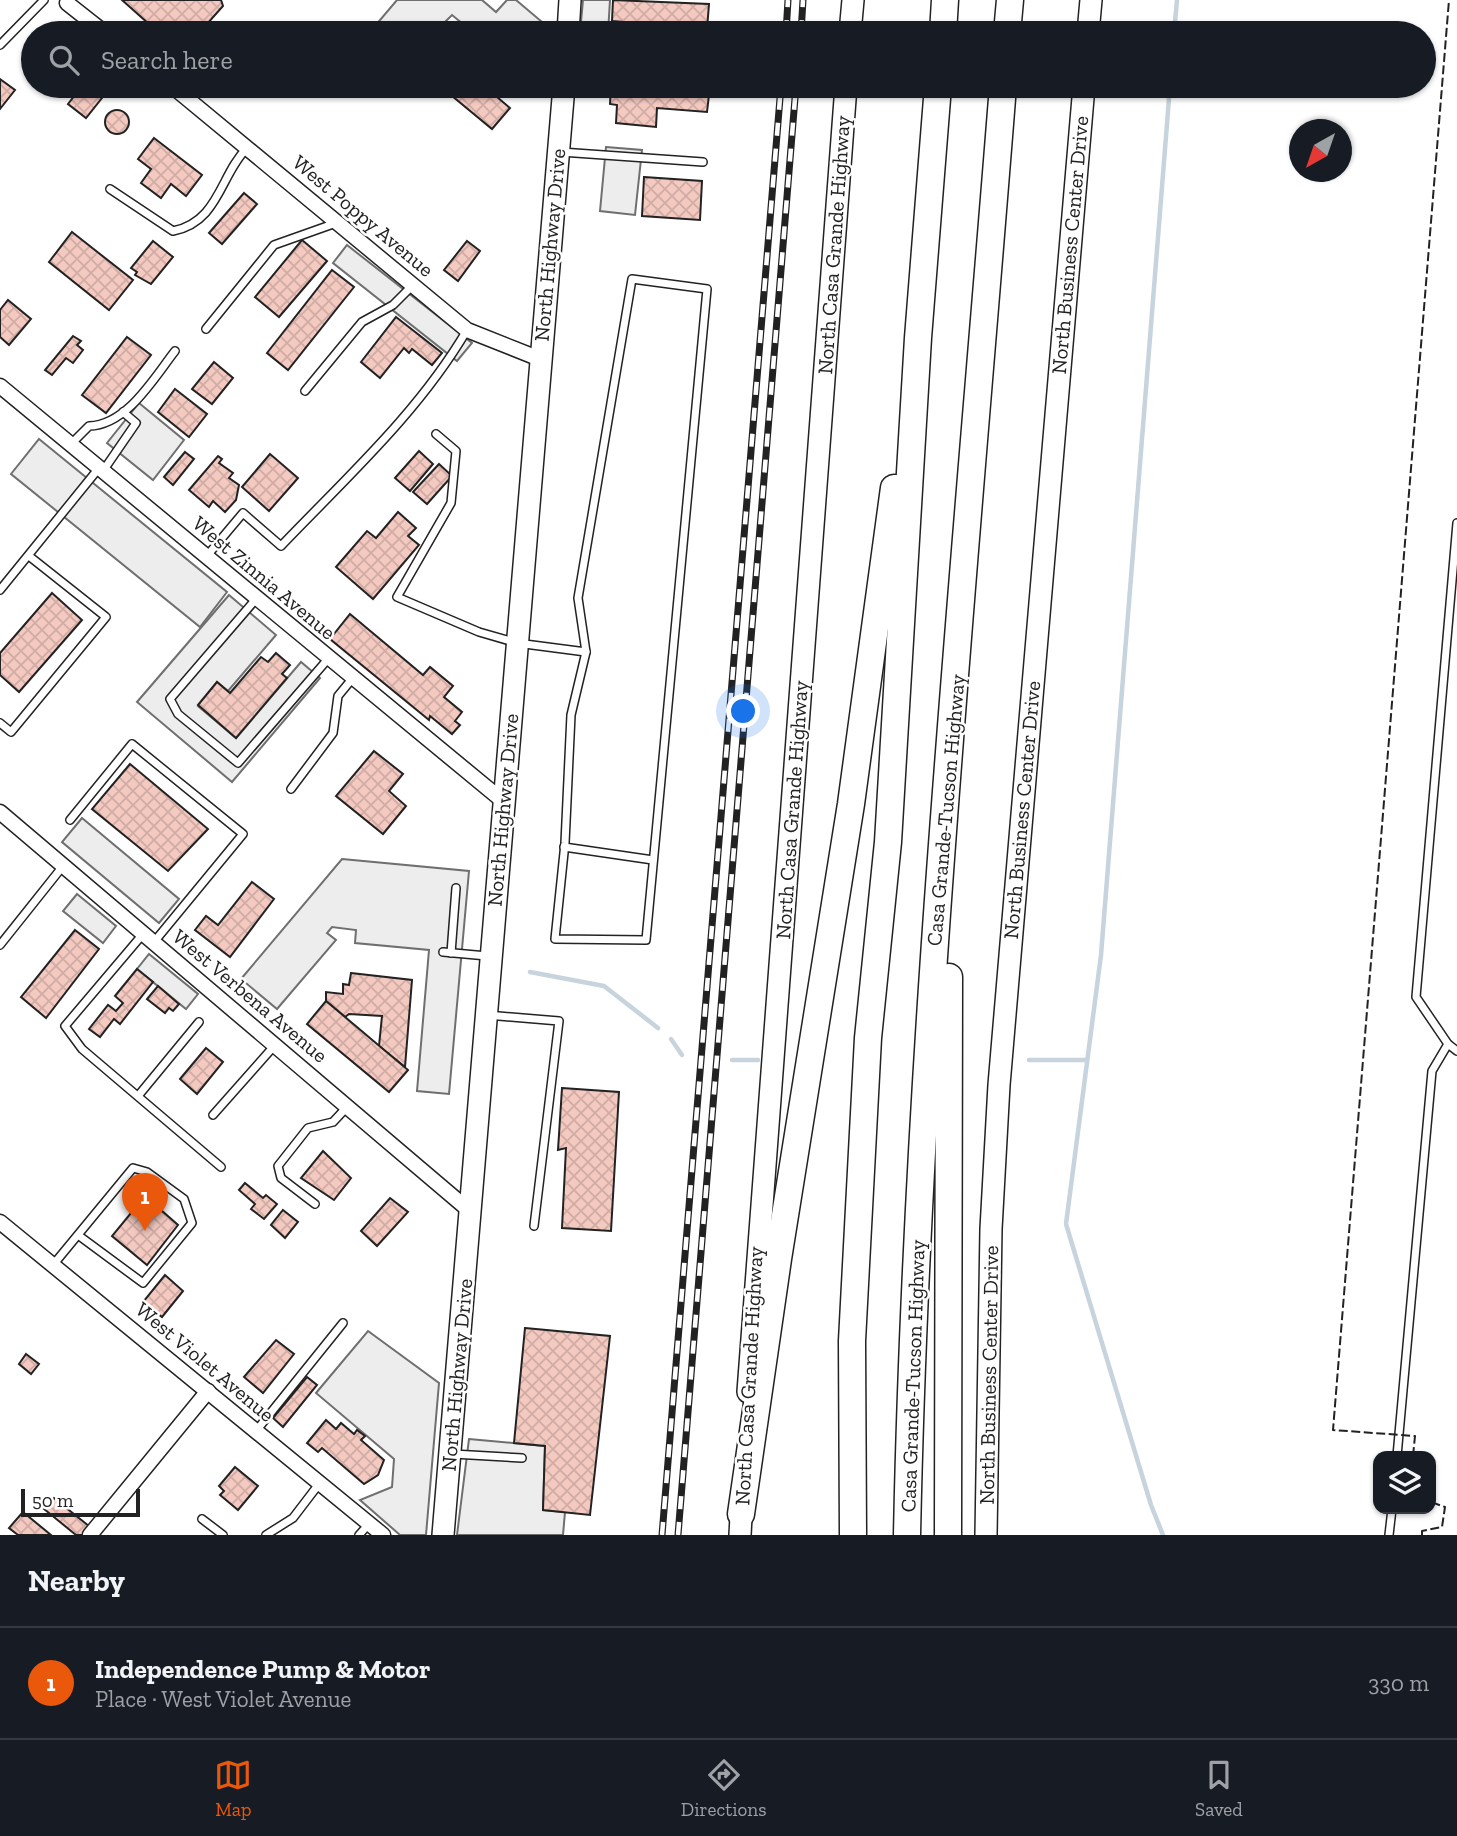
<!DOCTYPE html>
<html lang="en">
<head>
<meta charset="utf-8">
<style>
  :root { --surface:#171b24; --page:#242831; --text:#f1f3f6; --muted:#9ea1a6; --line:#363941; --accent:#ea580c }
  body { margin:0; font-family:"Zilla Slab",serif; background:var(--page); color:var(--text) }
  .controls { position:absolute; right:21px; bottom:21px; display:grid; overflow:hidden; border-radius:14px; box-shadow:0 2px 5px #0004 }
  .controls button { width:63px; height:63px; display:grid; place-items:center; padding:0; border:0; border-bottom:2px solid var(--line); background:var(--surface); color:var(--text); font:35px sans-serif }
  .compass { position:absolute; left:1289px; top:119px; width:63px; height:63px; border-radius:50%; background:var(--surface); box-shadow:0 2px 5px #0004; rotate:220deg }
  .scale { position:absolute; left:21px; bottom:18px; width:119px; box-sizing:border-box; padding-left:7px; border:4px solid #222; border-top:0; font-size:19px; line-height:24px; white-space:nowrap; color:#222; -webkit-text-stroke:5px #fff; paint-order:stroke }
  .you { position:absolute; left:744px; top:712px; width:24px; height:24px; margin:-18px; border:5px solid #fff; border-radius:50%; background:#1a73e8; box-shadow:0 0 0 10px #1a73e833 }
  .badge { display:grid; place-items:center; width:46px; height:46px; border-radius:50%; background:var(--accent); color:#fff; font-size:23px; font-weight:700 }
  .pin { position:absolute; translate:-50% -58px; filter:drop-shadow(0 2px 4px #0008) }
  .pin::after { content:''; position:absolute; top:37px; width:24px; height:21px; background:inherit; clip-path:polygon(0 0,100% 0,50% 100%) }
  .list { margin:0; padding:0; list-style:none }
  h2 { display:flex; justify-content:space-between; align-items:center; height:91px; margin:0; padding:0 28px; font-size:30px }
  h2 small { font-size:23px; font-weight:400; color:var(--muted) }
  .list li { display:grid; grid-template-columns:46px 1fr auto; gap:21px; align-items:center; box-sizing:border-box; height:112px; padding:0 28px; border-top:2px solid var(--line) }
  .list b { display:block; font-size:26px; white-space:nowrap }
  .list p { margin:0; font-size:23px; white-space:nowrap; color:var(--muted) }
  .list em { font-size:23px; font-style:normal; color:var(--muted) }
  .icon { flex:none; width:38px; height:38px; fill:none; stroke:currentColor; stroke-width:2; stroke-linecap:round; stroke-linejoin:round }
  .map { position:relative; flex:none; width:1457px; height:1535px; overflow:hidden }
  .search { position:absolute; background:var(--surface); box-shadow:0 2px 5px #0004; left:21px; right:21px; top:21px; height:77px; display:flex; align-items:center; gap:18px; box-sizing:border-box; padding:0 24px; border-radius:38px; color:var(--muted); font-size:26px }
  .sheet { height:203px; background:var(--surface) }
  nav { display:flex; justify-content:space-around; align-items:center; box-sizing:border-box; height:98px; border-top:2px solid var(--line); background:var(--surface); font-size:19px; color:var(--muted) }
  nav a { display:grid; justify-items:center; gap:4px }
  nav .on { color:var(--accent) }
  .map>svg:first-child { display:block }
  .parking { fill:#ededed; stroke:#6f6f6f; stroke-width:2 }
  .lines { fill:none; stroke-linecap:round; stroke-linejoin:round }
  .stream { stroke:#c7d3dd; stroke-width:4.5 }
  .building { fill:url(#building-cross-hatch); stroke:#222; stroke-width:2 }
  .lane-casing { stroke:#222; stroke-width:10 }
  .street-casing { stroke:#222; stroke-width:17 }
  .secondary-casing { stroke:#222; stroke-width:24 }
  .highway-casing { stroke:#222; stroke-width:29 }
  .lane { stroke:#fff; stroke-width:7 }
  .street { stroke:#fff; stroke-width:14 }
  .secondary { stroke:#fff; stroke-width:21 }
  .highway { stroke:#fff; stroke-width:26 }
  .rail-casing { stroke:#222; stroke-width:7 }
  .rail { stroke:#fff; stroke-width:4.5; stroke-dasharray:13; stroke-linecap:butt }
  .fence { stroke:#222; stroke-width:2; stroke-dasharray:9 3.5; stroke-linecap:butt }
  .labels { text-anchor:middle; stroke-width:5; stroke-linejoin:round; paint-order:stroke }
  .street-label { font-size:21px; fill:#222; stroke:#fff }
</style>
</head>
<body>
<div class="map">
<svg width="1457" height="1535" viewBox="0 0 1457 1535">
  <defs>
    <pattern id="building-cross-hatch" width="8" height="8" patternUnits="userSpaceOnUse" patternTransform="scale(1.75)"><rect width="8" height="8" fill="#f3c9c0"/><path d="M0 0l8 8M0 8l8-8" fill="none" stroke="#d0aca5"/></pattern>
  </defs>
  <rect width="100%" height="100%" fill="#fff"/>
  <g class="parking">
    <polygon points="397,0 482,0 496,12 507,0 516,0 548,27 543,33 474,33 452,15 446,21 456,29 453,33 369,33"/>
    <polygon points="583,0 610,0 608,33 580,33"/>
    <polygon points="606,147 642,150 635,215 600,211"/>
    <polygon points="347,245 472,343 457,361 333,263"/>
    <polygon points="139,403 184,440 153,480 107,443"/>
    <polygon points="39,439 227,592 200,627 11,474"/>
    <polygon points="229,595 276,635 228,691 217,682 198,706 236,738 301,662 320,678 232,782 137,702"/>
    <polygon points="82,818 179,899 159,923 62,842"/>
    <polygon points="342,859 469,871 449,1094 417,1091 429,950 355,943 356,930 332,927 327,933 336,940 277,1009 241,979"/>
    <polygon points="77,894 116,926 103,943 63,911"/>
    <polygon points="149,954 198,994 186,1009 137,969"/>
    <polygon points="368,1331 439,1383 426,1535 400,1535 360,1500 392,1487 394,1459 316,1393"/>
    <polygon points="469,1439 545,1446 543,1510 565,1512 563,1535 457,1535"/>
  </g>
  <g class="lines">
    <g class="stream">
      <polyline points="1174,33 1177,0"/>
      <polyline points="530,972 604,986 658,1028"/>
      <polyline points="671,1039 682,1055"/>
      <polyline points="732,1060 758,1060"/>
      <polyline points="1029,1060 1087,1060"/>
      <polyline points="1163,1535 1151,1505 1066,1224 1101,955 1170,86"/>
    </g>
  </g>
  <g class="building">
    <polygon points="122,0 221,0 223,6 199,33 159,33"/>
    <polygon points="613,0 709,4 707,29 612,21"/>
    <polygon points="0,79 15,90 0,109"/>
    <polygon points="82,86 87,86 102,98 86,118 68,104"/>
    <polygon points="440,86 484,86 510,108 492,129"/>
    <polygon points="611,86 710,86 707,112 657,108 656,127 616,123 617,105 610,104"/>
    <circle cx="117" cy="122" r="12"/>
    <polygon points="154,138 202,175 186,196 171,184 161,198 141,183 151,169 138,159"/>
    <polygon points="644,177 702,181 700,220 642,216"/>
    <polygon points="244,193 257,204 222,244 209,233"/>
    <polygon points="72,232 133,280 109,310 49,262"/>
    <polygon points="302,240 327,261 279,317 255,297"/>
    <polygon points="153,241 173,257 151,284 135,275 137,272 131,268"/>
    <polygon points="467,241 480,251 458,281 444,270"/>
    <polygon points="332,270 354,287 288,370 267,353"/>
    <polygon points="8,300 31,319 9,345 0,337 0,310"/>
    <polygon points="396,317 442,353 432,365 412,349 409,353 404,348 380,378 361,362"/>
    <polygon points="73,336 81,341 77,345 83,350 73,363 66,358 52,375 45,370"/>
    <polygon points="127,337 151,355 106,413 82,395"/>
    <polygon points="214,362 233,378 212,404 192,389"/>
    <polygon points="175,389 207,414 189,437 158,412"/>
    <polygon points="419,451 433,464 410,491 395,478"/>
    <polygon points="185,452 194,459 173,485 164,477"/>
    <polygon points="270,454 298,478 269,511 242,487"/>
    <polygon points="218,456 222,459 219,463 233,473 229,478 239,485 236,500 225,512 213,501 209,507 189,490"/>
    <polygon points="439,464 452,476 427,504 413,492"/>
    <polygon points="398,512 416,528 408,536 419,545 373,599 336,567 367,531 376,538"/>
    <polygon points="52,593 82,620 19,692 0,675 0,653"/>
    <polygon points="350,614 423,675 430,667 453,686 444,697 462,712 455,721 460,725 452,734 430,716 429,720 330,639"/>
    <polygon points="276,653 290,665 282,674 287,678 236,738 198,705 217,682 230,693 261,657 268,662"/>
    <polygon points="374,751 403,774 389,791 406,806 383,834 336,796"/>
    <polygon points="130,764 208,829 168,871 92,809"/>
    <polygon points="252,882 274,899 230,957 195,930 206,916 218,925"/>
    <polygon points="75,930 99,949 46,1018 21,997"/>
    <polygon points="137,969 153,982 120,1024 114,1019 100,1037 89,1029 108,1005 116,1011 123,1003 115,996"/>
    <polygon points="351,973 412,980 405,1067 379,1046 382,1016 349,1014 345,1017 326,1001 326,992 343,994 343,984 349,985"/>
    <polygon points="158,986 179,1004 173,1011 169,1008 165,1013 147,999"/>
    <polygon points="326,1001 408,1070 389,1092 307,1024"/>
    <polygon points="206,1048 223,1062 197,1094 180,1079"/>
    <polygon points="562,1088 619,1092 611,1231 562,1228 566,1148 558,1150"/>
    <polygon points="323,1151 351,1178 334,1200 301,1178"/>
    <polygon points="245,1183 263,1198 266,1195 277,1204 264,1219 251,1209 255,1204 239,1190"/>
    <polygon points="145,1196 178,1225 147,1265 112,1236"/>
    <polygon points="390,1198 408,1212 377,1246 361,1231"/>
    <polygon points="283,1210 298,1222 285,1238 271,1225"/>
    <polygon points="165,1275 183,1291 162,1317 143,1302"/>
    <polygon points="525,1328 610,1336 590,1515 543,1510 545,1446 514,1443"/>
    <polygon points="276,1340 294,1354 263,1393 244,1377"/>
    <polygon points="26,1354 39,1364 31,1374 19,1364"/>
    <polygon points="307,1377 317,1385 283,1427 273,1418"/>
    <polygon points="326,1420 336,1429 341,1423 354,1434 357,1430 365,1436 361,1440 384,1460 378,1475 364,1484 322,1448 318,1452 307,1443"/>
    <polygon points="235,1467 258,1486 238,1510 220,1495 224,1491 219,1486"/>
    <polygon points="54,1498 100,1535 76,1535 44,1509"/>
    <polygon points="23,1512 51,1535 18,1535 9,1528"/>
  </g>
  <g class="lines">
    <g class="lane-casing">
      <g id="lane">
        <polyline points="0,45 44,0"/>
        <polyline points="561,152 703,162"/>
        <path d="M110,189L173,231C219,222 220,175 247,148"/>
        <polygon points="632,279 707,289 646,940 555,939 565,843 571,715 586,652 578,598"/>
        <polyline points="206,329 274,245 336,223"/>
        <polyline points="305,391 362,322 393,305 413,285"/>
        <polyline points="436,434 456,451 451,503 397,597 479,632 517,643 586,652"/>
        <path d="M71,444L89,426C127,425 154,378 175,351"/>
        <polyline points="103,471 136,423 123,412"/>
        <polyline points="1457,523 1416,997 1448,1044 1457,1051"/>
        <path d="M206,557L243,513L281,546C346,478 419,412 467,330"/>
        <polyline points="0,590 99,468"/>
        <polyline points="256,599 170,699 178,714 238,763 328,659"/>
        <polyline points="0,723 11,732 106,617 29,556"/>
        <polyline points="291,789 333,733 338,696 352,679"/>
        <polyline points="70,820 132,744 243,834 154,942"/>
        <polyline points="564,847 653,860"/>
        <polyline points="143,934 65,1026 82,1049 221,1167"/>
        <polyline points="0,945 63,866"/>
        <polyline points="443,952 487,956"/>
        <polyline points="451,953 456,888"/>
        <polyline points="487,1015 559,1021 534,1226"/>
        <polyline points="138,1096 199,1022"/>
        <polyline points="213,1115 275,1045"/>
        <polyline points="315,1204 281,1178 278,1166 308,1128 333,1122 347,1107"/>
        <polyline points="53,1265 133,1168 147,1172 184,1199 192,1223 143,1283 78,1235"/>
        <polyline points="256,1431 343,1323"/>
        <polyline points="453,1454 522,1458"/>
        <polyline points="1397,1456 1432,1071 1448,1044"/>
        <polyline points="202,1519 223,1535"/>
        <polyline points="266,1535 293,1518 319,1484"/>
        <polyline points="359,1535 369,1524"/>
        <polyline points="1389,1535 1392,1509"/>
      </g>
    </g>
    <g class="street-casing">
      <g id="street">
        <polyline points="67,3 105,33"/>
        <polyline points="172,86 467,330 540,359"/>
        <polyline points="0,386 503,801"/>
        <polyline points="0,812 471,1212"/>
        <polyline points="0,1222 383,1535"/>
        <polyline points="90,1535 208,1391"/>
      </g>
    </g>
    <g class="secondary-casing">
      <g id="secondary">
        <polyline points="568,33 570,0"/>
        <polyline points="850,33 853,0"/>
        <polyline points="1088,33 1091,0"/>
        <polyline points="748,1392 846,86"/>
        <polyline points="443,1535 564,86"/>
        <polyline points="740,1535 742,1498"/>
        <polyline points="986,1535 991,1229 999,1085 1084,86"/>
      </g>
    </g>
    <g class="highway-casing">
      <g id="highway">
        <polyline points="943,33 945,0"/>
        <polyline points="1007,33 1010,0"/>
        <polyline points="741,1514 778,1259 851,804 894,488"/>
        <polyline points="853,1535 852,1341 868,1038 888,842 918,338 938,86"/>
        <path d="M907,1535C917,1051 965,568 1003,86"/>
        <polyline points="948,1535 949,977"/>
      </g>
    </g>
    <use href="#lane" class="lane"/>
    <use href="#street" class="street"/>
    <use href="#secondary" class="secondary"/>
    <use href="#highway" class="highway"/>
    <g class="rail-casing">
      <g id="rail">
        <polyline points="786,33 788,0"/>
        <polyline points="801,33 803,0"/>
        <polyline points="662,1535 781,86"/>
        <polyline points="678,1535 796,86"/>
      </g>
    </g>
    <use href="#rail" class="rail"/>
    <g class="fence">
      <polyline points="1413,1456 1415,1436 1333,1430 1449,0"/>
      <polyline points="1422,1535 1422,1531 1442,1527 1445,1507 1431,1502"/>
    </g>
  </g>
  <g class="labels">
    <g class="street-label">
      <text transform="translate(363 216) rotate(40)" y="7">West Poppy Avenue</text>
      <text transform="translate(550 245) rotate(-85)" y="7">North Highway Drive</text>
      <text transform="translate(834 245) rotate(-86)" y="7">North Casa Grande Highway</text>
      <text transform="translate(1070 245) rotate(-85)" y="7">North Business Center Drive</text>
      <text transform="translate(264 578) rotate(40)" y="7">West Zinnia Avenue</text>
      <text transform="translate(503 810) rotate(-85)" y="7">North Highway Drive</text>
      <text transform="translate(792 810) rotate(-86)" y="7">North Casa Grande Highway</text>
      <text transform="translate(946 810) rotate(-85)" y="7">Casa Grande-Tucson Highway</text>
      <text transform="translate(1022 810) rotate(-85)" y="7">North Business Center Drive</text>
      <text transform="translate(250 996) rotate(40)" y="7">West Verbena Avenue</text>
      <text transform="translate(205 1362) rotate(40)" y="7">West Violet Avenue</text>
      <text transform="translate(457 1375) rotate(-85)" y="7">North Highway Drive</text>
      <text transform="translate(989 1375) rotate(-89)" y="7">North Business Center Drive</text>
      <text transform="translate(749 1376) rotate(-87)" y="7">North Casa Grande Highway</text>
      <text transform="translate(913 1376) rotate(-88)" y="7">Casa Grande-Tucson Highway</text>
    </g>
  </g>
</svg>
<div class="controls">
<button><svg class="icon" aria-label="layers" viewBox="0 0 24 24"><path d="M12 4l9 5-9 5-9-5zM3 14l9 5 9-5"/></svg></button>
</div>
<svg class="compass" viewBox="-18 -18 36 36"><path d="M0-13l5 13h-10z" fill="#e53935"/><path d="M0 13l5-13h-10z" fill="#9ea1a6"/></svg>
<div class="scale">50 m</div>
<div class="you"></div>
<div class="pin badge" style="left:145px;top:1231px">1</div>
<div class="search"><svg class="icon" aria-label="search" viewBox="0 0 24 24"><circle cx="10" cy="10" r="6"/><path d="M15 15l6 6"/></svg>Search here</div>
</div>
<section class="sheet">
<h2>Nearby<small></small></h2>
<ul class="list">
<li><span class="badge">1</span><div><b>Independence Pump &amp; Motor</b><p>Place · West Violet Avenue</p></div><em>330 m</em></li>
</ul>
</section>
<nav>
<a class="on"><svg class="icon" aria-label="map" viewBox="0 0 24 24"><path d="M3 6l6-2 6 2 6-2v14l-6 2-6-2-6 2zM9 4v14M15 6v14"/></svg>Map</a>
<a><svg class="icon" aria-label="directions" viewBox="0 0 24 24"><path d="M12 3l9 9-9 9-9-9zM9 14v-3h6M13 9l2 2-2 2"/></svg>Directions</a>
<a><svg class="icon" aria-label="saved" viewBox="0 0 24 24"><path d="M7 4h10v16l-5-4-5 4z"/></svg>Saved</a>
</nav>
</body>
</html>
